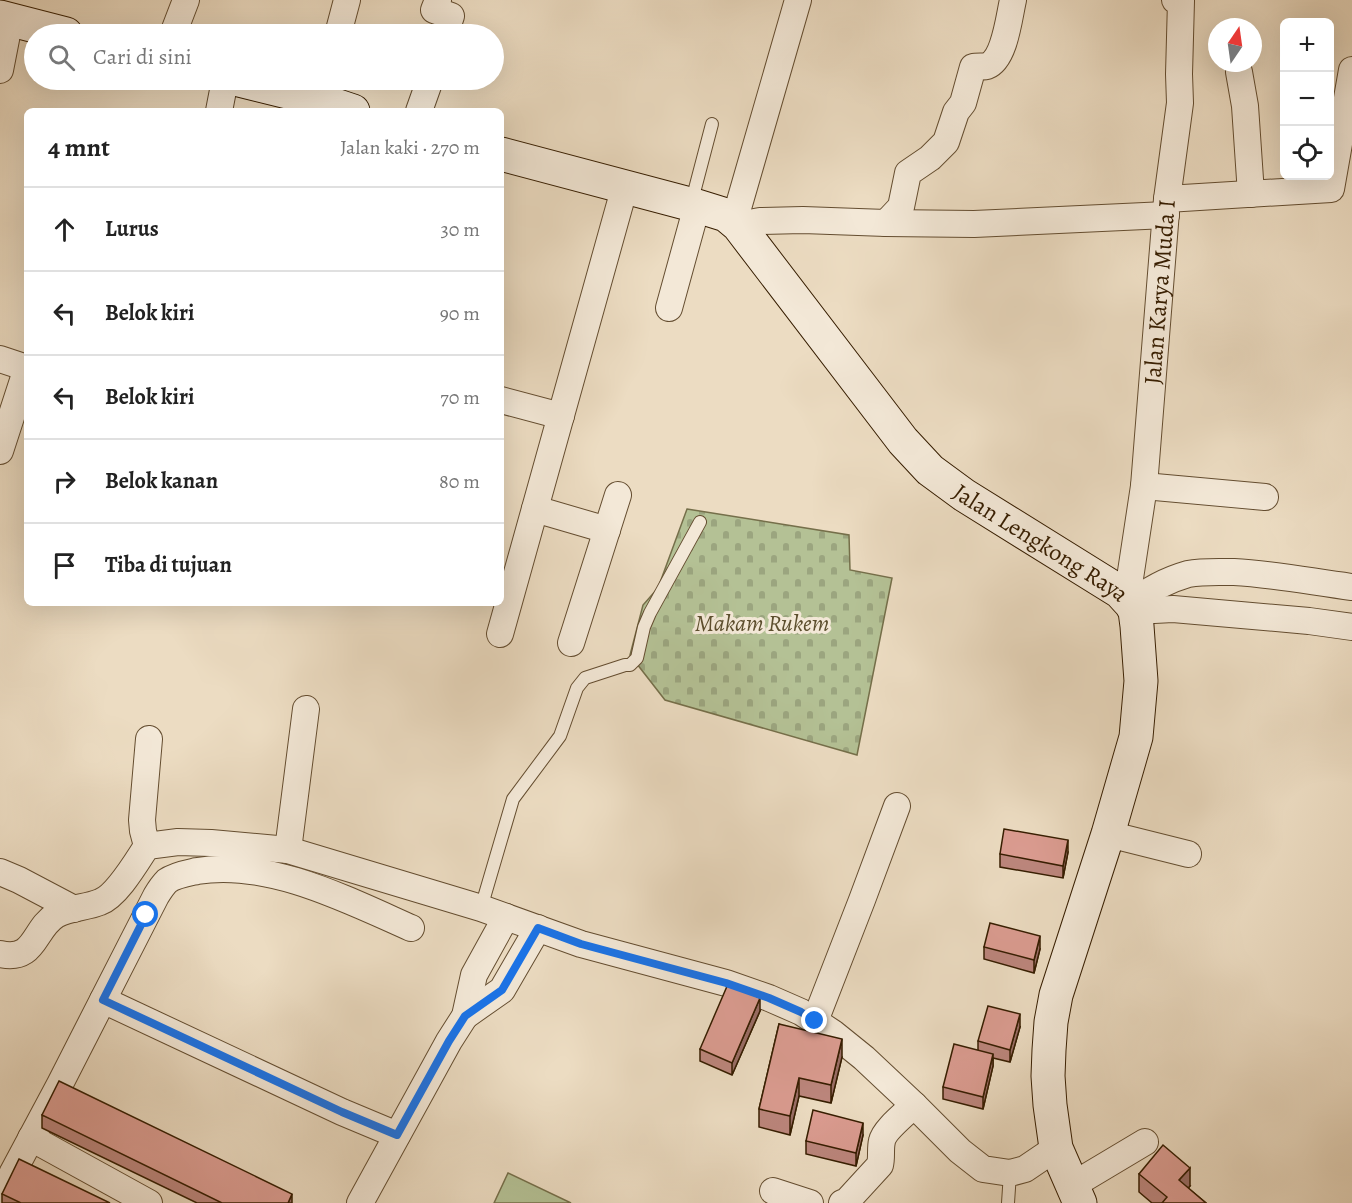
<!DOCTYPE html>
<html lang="id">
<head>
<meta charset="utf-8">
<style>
  :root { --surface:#fff; --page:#f6f6f6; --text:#222; --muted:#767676; --line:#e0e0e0 }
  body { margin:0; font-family:Alegreya,serif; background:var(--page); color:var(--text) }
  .controls { position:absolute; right:18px; top:18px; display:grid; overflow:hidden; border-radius:9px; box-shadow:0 6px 24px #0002 }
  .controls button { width:54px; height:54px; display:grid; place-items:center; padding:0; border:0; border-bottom:2px solid var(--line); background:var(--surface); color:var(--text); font:30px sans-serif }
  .compass { position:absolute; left:1208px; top:18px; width:54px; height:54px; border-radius:50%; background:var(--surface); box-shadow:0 6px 24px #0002; rotate:13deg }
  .stop { position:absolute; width:18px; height:18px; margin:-14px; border:4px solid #1a73e8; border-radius:50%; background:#fff }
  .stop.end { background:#1a73e8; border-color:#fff; box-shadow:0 2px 6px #0008 }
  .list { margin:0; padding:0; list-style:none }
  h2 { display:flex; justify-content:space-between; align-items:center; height:78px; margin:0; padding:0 24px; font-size:26px }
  h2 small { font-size:20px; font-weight:400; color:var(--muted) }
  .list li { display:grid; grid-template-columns:39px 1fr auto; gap:18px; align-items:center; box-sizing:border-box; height:84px; padding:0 24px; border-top:2px solid var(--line) }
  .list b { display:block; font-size:22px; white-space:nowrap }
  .list em { font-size:20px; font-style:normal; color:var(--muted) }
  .icon { flex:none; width:33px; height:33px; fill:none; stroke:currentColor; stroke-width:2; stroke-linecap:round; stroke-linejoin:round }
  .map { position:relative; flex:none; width:1352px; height:1203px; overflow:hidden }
  .search { position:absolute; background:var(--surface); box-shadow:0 6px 24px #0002; left:24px; top:24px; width:480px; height:66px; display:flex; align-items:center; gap:15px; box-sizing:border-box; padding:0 21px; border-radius:33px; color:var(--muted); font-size:22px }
  .panel { position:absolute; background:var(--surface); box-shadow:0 6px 24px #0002; left:24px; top:108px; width:480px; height:498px; border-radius:9px }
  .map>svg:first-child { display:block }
  .grass { fill:#b4c195; stroke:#756f4a; stroke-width:1.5 }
  .cemetery { fill:url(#cemetery-stones); stroke:#756f4a; stroke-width:1.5 }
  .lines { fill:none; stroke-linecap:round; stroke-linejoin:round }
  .lane-casing { stroke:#644d30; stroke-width:14 }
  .street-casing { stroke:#644d30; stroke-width:28 }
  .secondary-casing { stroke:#361d00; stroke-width:35 }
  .lane { stroke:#f3e8d7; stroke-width:12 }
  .street { stroke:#f3e8d7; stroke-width:26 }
  .secondary { stroke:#f3e8d7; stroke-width:33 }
  .wall { fill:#bc867d; stroke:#361d00; stroke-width:1.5 }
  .shaded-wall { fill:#996d66; stroke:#361d00; stroke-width:1.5 }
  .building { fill:#db9c91; stroke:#361d00; stroke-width:1.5 }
  .route { stroke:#1a73e8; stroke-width:8 }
  .labels { text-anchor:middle; stroke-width:6; stroke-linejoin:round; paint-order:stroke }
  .street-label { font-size:24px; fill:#361d00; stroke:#f3e8d7 }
  .park-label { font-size:24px; font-style:italic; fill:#5c4e2d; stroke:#f3e8d7 }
</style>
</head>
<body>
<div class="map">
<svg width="1352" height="1203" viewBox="0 0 1352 1203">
  <defs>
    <pattern id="cemetery-stones" width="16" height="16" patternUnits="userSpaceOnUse" patternTransform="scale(1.5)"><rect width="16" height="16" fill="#b4c195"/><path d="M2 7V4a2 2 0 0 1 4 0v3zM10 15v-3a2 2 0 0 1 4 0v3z" fill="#9ba57f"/></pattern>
  </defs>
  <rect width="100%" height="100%" fill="#ecdcc2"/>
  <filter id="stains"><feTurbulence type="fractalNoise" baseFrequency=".00333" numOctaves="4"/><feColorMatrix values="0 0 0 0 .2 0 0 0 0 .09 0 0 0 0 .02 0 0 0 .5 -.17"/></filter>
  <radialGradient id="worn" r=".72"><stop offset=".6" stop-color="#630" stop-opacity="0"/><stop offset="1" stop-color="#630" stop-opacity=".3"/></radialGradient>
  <polygon class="grass" points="508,1173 571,1203 494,1203"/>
  <polygon class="cemetery" points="687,509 849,535 850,570 892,578 857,755 665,700 630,655 643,605 658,588"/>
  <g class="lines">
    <g class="lane-casing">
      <g id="lane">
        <polyline points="691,204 712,124"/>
        <polyline points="481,908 513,799 560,736 577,688 585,678 625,665 630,665 637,658 644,627 650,613 700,522"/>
        <polyline points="1008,1203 1010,1173"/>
      </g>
    </g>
    <g class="street-casing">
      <g id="street">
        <polyline points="438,0 434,10 451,16 445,34"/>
        <polyline points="173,34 186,0"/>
        <polyline points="338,34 347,0"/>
        <polyline points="0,70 10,19"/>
        <polyline points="1239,72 1245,106 1251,194"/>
        <polyline points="320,100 326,80"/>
        <polyline points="219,111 225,80"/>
        <polyline points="419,111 430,80"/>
        <polyline points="1167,199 1180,103 1179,74 1181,1 1175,0"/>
        <polyline points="734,222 798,0"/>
        <path d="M886,223L901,207L908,173L930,158L946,142L956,112L963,103L973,67C977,66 984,67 987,66C1005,59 1009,17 1013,0"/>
        <polyline points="738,225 760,221 803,220 886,223 974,224 1166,215"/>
        <polyline points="669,308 697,206"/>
        <polyline points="0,359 27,368"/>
        <polyline points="501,400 561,416"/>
        <polyline points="0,451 27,368"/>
        <polyline points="1144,486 1265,497"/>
        <polyline points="535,509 607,530"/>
        <path id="s1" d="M1127,598L1144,486L1167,199L1331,189L1352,70"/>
        <path d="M1131,604C1148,590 1167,580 1188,574C1203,571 1218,572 1234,572C1273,574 1313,582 1352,587"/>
        <polyline points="1135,611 1173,609 1309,621 1352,627"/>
        <polyline points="500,634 625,186"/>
        <polyline points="571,643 618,495"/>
        <polyline points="1108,834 1188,854"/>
        <polyline points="147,846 143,831 142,820 149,739"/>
        <polyline points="288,850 306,709"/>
        <polyline points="0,872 19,880 74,909"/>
        <path d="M0,954C36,962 33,929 56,915C69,907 86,908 100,902C117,896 137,861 147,846L178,842L211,843L288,850L481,908L581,944L726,983L769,998L801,1012L833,1033L864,1058L914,1105L960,1151L983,1169L1010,1173L1025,1169L1056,1148"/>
        <polyline points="103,1000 342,1112 397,1135"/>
        <polyline points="465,1016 502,990 538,928"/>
        <polyline points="815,1021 862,900 897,806"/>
        <polyline points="31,1138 149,1203"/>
        <polyline points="1073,1185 1145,1142"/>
        <polyline points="773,1191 810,1203"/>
        <path d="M0,1200L13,1172L60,1084L156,896C159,891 163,885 167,881C175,875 188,873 197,871C268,859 348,900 411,928"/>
        <polyline points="360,1203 449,1041 465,1016 474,975 506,917"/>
        <path d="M842,1203L847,1201L880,1165C882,1157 880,1149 882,1141C884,1130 906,1113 914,1105"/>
      </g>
    </g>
    <g class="secondary-casing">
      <g id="secondary">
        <polyline points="0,17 66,34"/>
        <polyline points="239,80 320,100 353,111"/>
        <path id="s2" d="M501,154L697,206L726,215L738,225L903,441L930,470L964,495L1120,592L1131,604L1135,611L1137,626L1141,681L1136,737L1108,834L1056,995L1051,1022L1049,1050L1048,1076L1050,1105L1056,1148L1080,1203"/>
      </g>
    </g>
    <use href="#lane" class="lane"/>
    <use href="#street" class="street"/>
    <use href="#secondary" class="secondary"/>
  </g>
  <g class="wall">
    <polygon points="1068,852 1063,878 1000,867 1000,854"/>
    <polygon points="984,947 1040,949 1034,973 984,959"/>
    <polygon points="760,1011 732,1075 700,1061 700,1049"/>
    <polygon points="779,1024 842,1057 831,1103 799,1096 790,1135 759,1127 759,1109"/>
    <polygon points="1020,1027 1010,1062 993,1058 993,1066 983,1109 943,1099 943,1087 978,1050 978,1041"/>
    <polygon points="42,1115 292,1203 197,1203 42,1128"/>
    <polygon points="863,1135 856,1166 806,1154 806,1141"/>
    <polygon points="1139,1174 1190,1186 1188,1188 1206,1203 1152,1203 1139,1192"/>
    <polygon points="2,1194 110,1203 2,1203"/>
  </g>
  <g class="shaded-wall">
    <polygon points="1068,840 1068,852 1063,878 1063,866"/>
    <polygon points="1040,936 1040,949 1034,973 1034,960"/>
    <polygon points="760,998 760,1011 732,1075 732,1063"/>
    <polygon points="1020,1014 1020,1027 1010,1062 1010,1050"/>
    <polygon points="842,1039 842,1057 831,1103 831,1085"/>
    <polygon points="993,1054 993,1066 983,1109 983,1097"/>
    <polygon points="799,1078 799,1096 790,1135 790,1116"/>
    <polygon points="863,1123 863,1135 856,1166 856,1153"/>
    <polygon points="1190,1168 1190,1186 1179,1199 1179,1180"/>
    <polygon points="292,1194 292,1203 288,1203"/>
  </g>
  <g class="building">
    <polygon points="1004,829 1068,840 1063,866 1000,854"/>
    <polygon points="990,923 1040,936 1034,960 984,947"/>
    <polygon points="728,984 760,998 732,1063 700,1049"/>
    <polygon points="988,1006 1020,1014 1010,1050 978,1041"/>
    <polygon points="779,1024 842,1039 831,1085 799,1078 790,1116 759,1109"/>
    <polygon points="954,1044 993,1054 983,1097 943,1087"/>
    <polygon points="59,1081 292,1194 288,1203 222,1203 42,1115"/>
    <polygon points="813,1110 863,1123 856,1153 806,1141"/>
    <polygon points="1163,1145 1190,1168 1179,1180 1206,1203 1162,1203 1167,1197 1139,1174"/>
    <polygon points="19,1159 110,1203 21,1203 2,1194"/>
  </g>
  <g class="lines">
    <polyline class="route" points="146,915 103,1000 342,1112 397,1135 449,1041 465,1016 502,990 538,928 581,944 726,983 769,998 801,1012 815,1021"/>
  </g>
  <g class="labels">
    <g class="street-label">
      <text dy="8" stroke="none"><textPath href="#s1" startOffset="308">Jalan Karya Muda I</textPath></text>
      <text dy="8" stroke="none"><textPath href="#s2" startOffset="693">Jalan Lengkong Raya</textPath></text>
    </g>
    <g class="park-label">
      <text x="762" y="631">Makam Rukem</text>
    </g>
  </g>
  <rect width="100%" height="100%" filter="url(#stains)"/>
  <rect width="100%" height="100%" fill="url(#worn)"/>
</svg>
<div class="controls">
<button>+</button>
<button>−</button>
<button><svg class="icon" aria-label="locate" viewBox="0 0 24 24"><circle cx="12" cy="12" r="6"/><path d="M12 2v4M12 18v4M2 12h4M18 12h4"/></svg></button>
</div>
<svg class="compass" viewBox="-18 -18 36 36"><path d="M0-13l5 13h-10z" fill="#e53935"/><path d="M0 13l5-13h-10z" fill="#767676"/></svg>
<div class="stop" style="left:146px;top:915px"></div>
<div class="stop end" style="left:815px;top:1021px"></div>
<div class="search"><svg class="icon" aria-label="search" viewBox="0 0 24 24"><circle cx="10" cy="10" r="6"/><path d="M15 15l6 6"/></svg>Cari di sini</div>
<section class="panel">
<h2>4 mnt<small>Jalan kaki · 270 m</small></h2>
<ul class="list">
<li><svg class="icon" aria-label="ahead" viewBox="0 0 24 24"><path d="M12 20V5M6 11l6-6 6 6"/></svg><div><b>Lurus</b></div><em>30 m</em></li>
<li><svg class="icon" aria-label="left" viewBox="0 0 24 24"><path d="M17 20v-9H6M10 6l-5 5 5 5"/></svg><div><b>Belok kiri</b></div><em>90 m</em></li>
<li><svg class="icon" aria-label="left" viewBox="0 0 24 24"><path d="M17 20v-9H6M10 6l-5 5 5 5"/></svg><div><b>Belok kiri</b></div><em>70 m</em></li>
<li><svg class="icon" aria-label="right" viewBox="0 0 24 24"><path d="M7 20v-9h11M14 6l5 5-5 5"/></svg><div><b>Belok kanan</b></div><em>80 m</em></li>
<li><svg class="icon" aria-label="arrive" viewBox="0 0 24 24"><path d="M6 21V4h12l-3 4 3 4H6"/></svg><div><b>Tiba di tujuan</b></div></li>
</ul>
</section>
</div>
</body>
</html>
